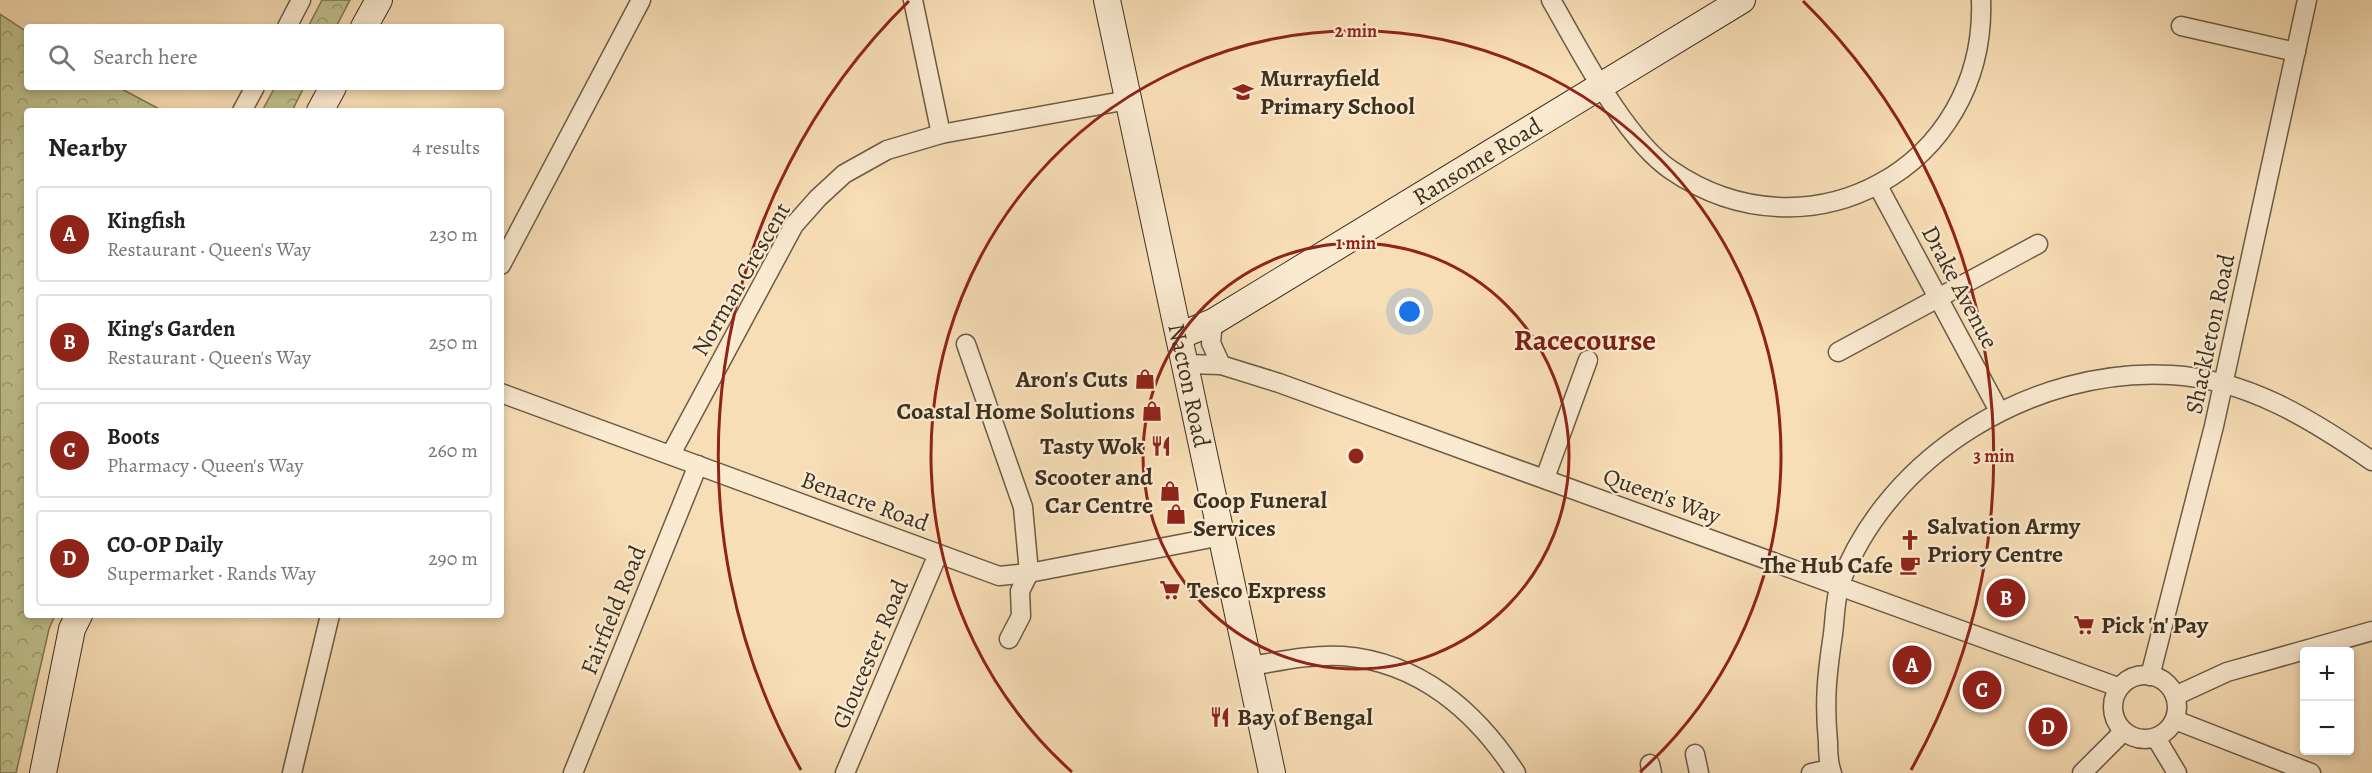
<!DOCTYPE html>
<html lang="en">
<head>
<meta charset="utf-8">
<style>
  :root { --surface:#fff; --page:#f2f2f2; --text:#222; --muted:#767676; --line:#e0e0e0; --accent:#8f2418 }
  body { margin:0; font-family:Alegreya,serif; background:var(--page); color:var(--text) }
  .controls { position:absolute; right:18px; bottom:18px; display:grid; overflow:hidden; border-radius:6px; box-shadow:0 3px 9px #0003 }
  .controls button { width:54px; height:54px; display:grid; place-items:center; padding:0; border:0; border-bottom:2px solid var(--line); background:var(--surface); color:var(--text); font:30px sans-serif }
  .you { position:absolute; left:1410px; top:312px; width:21px; height:21px; margin:-15px; border:4px solid #fff; border-radius:50%; background:#1a73e8; box-shadow:0 0 0 9px #1a73e833 }
  .badge { display:grid; place-items:center; width:39px; height:39px; border-radius:50%; background:var(--accent); color:#fff; font-size:20px; font-weight:700 }
  .pin { position:absolute; translate:-50% -50%; border:3px solid #fff; box-shadow:0 2px 6px #0006 }
  .list { margin:0; padding:0; list-style:none }
  h2 { display:flex; justify-content:space-between; align-items:center; height:78px; margin:0; padding:0 24px; font-size:26px }
  h2 small { font-size:20px; font-weight:400; color:var(--muted) }
  .list li { display:grid; grid-template-columns:39px 1fr auto; gap:18px; align-items:center; box-sizing:border-box; height:96px; margin:0 12px 12px; padding:0 12px; border:2px solid var(--line); border-radius:6px }
  .list b { display:block; font-size:22px; white-space:nowrap }
  .list p { margin:0; font-size:20px; white-space:nowrap; color:var(--muted) }
  .list em { font-size:20px; font-style:normal; color:var(--muted) }
  .icon { flex:none; width:33px; height:33px; fill:none; stroke:currentColor; stroke-width:2; stroke-linecap:round; stroke-linejoin:round }
  .map { position:relative; flex:none; width:2372px; height:773px; overflow:hidden }
  .search { position:absolute; background:var(--surface); box-shadow:0 3px 9px #0003; left:24px; top:24px; width:480px; height:66px; display:flex; align-items:center; gap:15px; box-sizing:border-box; padding:0 21px; border-radius:6px; color:var(--muted); font-size:22px }
  .panel { position:absolute; background:var(--surface); box-shadow:0 3px 9px #0003; left:24px; top:108px; width:480px; height:510px; border-radius:6px }
  .map>svg:first-child { display:block }
  .forest { fill:url(#forest-crowns); stroke:#7e7856; stroke-width:1.5 }
  .lines { fill:none; stroke-linecap:round; stroke-linejoin:round }
  .street-casing { stroke:#6b5c46; stroke-width:21 }
  .secondary-casing { stroke:#3c3020; stroke-width:28 }
  .street { stroke:#faead0; stroke-width:18 }
  .secondary { stroke:#faead0; stroke-width:26 }
  .ring { fill:none; stroke:#8f2418; stroke-width:3 }
  .labels { text-anchor:middle; stroke-width:4.5; stroke-linejoin:round; paint-order:stroke }
  .poi-label { font-size:24px; font-weight:bold; fill:#3c3020; stroke:#faead0; text-anchor:start }
  .street-label { font-size:24px; fill:#3c3020; stroke:#faead0 }
  .district-label { font-size:30px; font-weight:bold; fill:#7a1f14; stroke:#faead0 }
  .centre { fill:#8f2418; stroke:#faead0; stroke-width:3 }
  .ring-label { font-size:18px; text-anchor:middle; font-weight:bold; fill:#8f2418; stroke:#faead0; stroke-width:4.5; stroke-linejoin:round; paint-order:stroke }
</style>
</head>
<body>
<div class="map">
<svg width="2372" height="773" viewBox="0 0 2372 773">
  <defs>
    <pattern id="forest-crowns" width="20" height="18" patternUnits="userSpaceOnUse" patternTransform="scale(1.5)"><rect width="20" height="18" fill="#bfc18d"/><path d="M2 6a3 3 0 1 1 6 0M12 15a3 3 0 1 1 6 0" fill="none" stroke="#9c9d73"/></pattern>
  </defs>
  <rect width="100%" height="100%" fill="#f8deb6"/>
  <filter id="stains"><feTurbulence type="fractalNoise" baseFrequency=".00333" numOctaves="4"/><feColorMatrix values="0 0 0 0 .2 0 0 0 0 .09 0 0 0 0 .02 0 0 0 .5 -.17"/></filter>
  <radialGradient id="worn" r=".72"><stop offset=".6" stop-color="#630" stop-opacity="0"/><stop offset="1" stop-color="#630" stop-opacity=".3"/></radialGradient>
  <g class="forest">
    <polygon points="322,0 350,0 336,27 308,27"/>
    <polygon points="0,14 27,32 27,87 118,87 163,111 27,111 27,615 55,615 49,629 16,773 0,773"/>
    <polygon points="275,87 304,87 292,111 262,111"/>
  </g>
  <g class="lines">
    <g class="street-casing">
      <g id="street">
        <polyline points="913,0 941,134"/>
        <path d="M1551,0C1580,50 1624,138 1671,170C1809,265 1987,167 1981,0"/>
        <polyline points="2181,26 2296,52"/>
        <polyline points="287,27 301,0"/>
        <polyline points="242,111 255,87"/>
        <polyline points="1878,186 1999,411"/>
        <polyline points="501,265 641,0"/>
        <polyline points="1213,322 1211,343 1221,365"/>
        <polyline points="966,344 1023,507 1029,573 1020,591 1021,616 1009,639"/>
        <polyline points="1838,352 2038,244"/>
        <polyline points="1186,364 1221,365 1279,383 2118,687"/>
        <polyline points="501,393 999,576 1029,573 1222,536"/>
        <polyline points="671,454 794,225 818,198 844,174 887,150 941,134 1128,100"/>
        <polyline points="1545,478 1588,360"/>
        <path d="M1251,666C1281,661 1312,654 1343,656C1419,662 1476,711 1516,773"/>
        <circle cx="2145" cy="707" r="32"/>
        <polyline points="2150,676 2214,426 2307,0"/>
        <polyline points="2175,696 2227,672 2372,631"/>
        <polyline points="2175,720 2311,773"/>
        <polyline points="2156,738 2177,773"/>
        <polyline points="1695,754 1699,773"/>
        <polyline points="1650,764 1652,773"/>
        <polyline points="292,773 330,615"/>
        <polyline points="573,773 698,465"/>
        <polyline points="845,773 938,554"/>
        <polyline points="1811,773 1830,769"/>
        <path d="M1832,773C1828,763 1828,752 1828,742C1824,701 1827,674 1833,634C1835,618 1835,599 1840,584C1888,455 2033,367 2171,375C2247,379 2311,419 2372,461"/>
        <polyline points="2082,773 2123,732"/>
      </g>
    </g>
    <g class="secondary-casing">
      <g id="secondary">
        <path id="s1" d="M1107,0L1272,773"/>
        <polyline points="364,27 379,0"/>
        <polyline points="320,111 333,87"/>
        <path id="s2" d="M1179,336L1213,322L1742,0"/>
        <polyline points="43,773 72,629 79,615"/>
      </g>
    </g>
    <use href="#street" class="street"/>
    <use href="#secondary" class="secondary"/>
  </g>
  <g class="ring">
    <circle cx="1356" cy="456" r="213"/>
    <path d="M1072 772A425 425 0 1 1 1640 772"/>
    <path d="M801 770A638 638 0 0 1 909 1M1803 1A638 638 0 0 1 1911 770"/>
  </g>
  <defs>
    <g id="school-bare" transform="scale(1.62)"><path d="M0-5L7-2L0 1L-7-2ZM-4 1L0 2.5L4 1V4Q0 6-4 4Z" fill="#8f2418" stroke="#faead0" stroke-width="2.5" paint-order="stroke"/></g>
    <g id="shop-bare" transform="scale(1.62)"><path d="M-5-2.5h2.3a2.7 3.5 0 0 1 5.4 0H5L5.5 6h-11ZM-1.5-2.5h3a1.5 2.3 0 0 0-3 0Z" fill="#8f2418" stroke="#faead0" stroke-width="2.5" paint-order="stroke"/></g>
    <g id="restaurant-bare" transform="scale(1.62)"><path d="M-5-6h1v4h1v-4h1v4h1v-4h1v5L-1.5 .5V6h-2V.5L-5-1ZM5-6V6H3V1.5H1.5Q1.5-4 5-6Z" fill="#8f2418" stroke="#faead0" stroke-width="2.5" paint-order="stroke"/></g>
    <g id="church-bare" transform="scale(1.62)"><path d="M-1.2-6h2.4v3.5h3.3v2.4h-3.3V6h-2.4V-.1h-3.3v-2.4h3.3Z" fill="#8f2418" stroke="#faead0" stroke-width="2.5" paint-order="stroke"/></g>
    <g id="cafe-bare" transform="scale(1.62)"><path d="M-5.5-4.5H6V0H3Q3 3.5 0 3.5H-2.5Q-5.5 3.5-5.5 0ZM3-3.2v2h1.7v-2ZM-6 4.5H4V6H-6Z" fill="#8f2418" stroke="#faead0" stroke-width="2.5" paint-order="stroke"/></g>
    <g id="supermarket-bare" transform="scale(1.62)"><path d="M-6-5.5h2.5l.6 2H6L4.5 2H-2.5L-4.4-4H-6ZM-1.5 3.2a1.3 1.3 0 1 0 .1 0ZM3 3.2a1.3 1.3 0 1 0 .1 0Z" fill="#8f2418" stroke="#faead0" stroke-width="2.5" paint-order="stroke"/></g>
  </defs>
  <g fill-rule="evenodd">
    <use href="#school-bare" x="1243" y="92"/>
    <use href="#shop-bare" x="1145" y="379"/>
    <use href="#shop-bare" x="1152" y="411"/>
    <use href="#restaurant-bare" x="1161" y="446"/>
    <use href="#shop-bare" x="1170" y="491"/>
    <use href="#shop-bare" x="1176" y="514"/>
    <use href="#church-bare" x="1910" y="540"/>
    <use href="#cafe-bare" x="1910" y="565"/>
    <use href="#supermarket-bare" x="1170" y="590"/>
    <use href="#supermarket-bare" x="2084" y="625"/>
    <use href="#restaurant-bare" x="1220" y="717"/>
  </g>
  <g class="labels">
    <g class="poi-label">
      <text x="1260" y="86">Murrayfield<tspan x="1260" dy="28">Primary School</tspan></text>
      <text x="1128" y="387" text-anchor="end">Aron's Cuts</text>
      <text x="1135" y="419" text-anchor="end">Coastal Home Solutions</text>
      <text x="1144" y="454" text-anchor="end">Tasty Wok</text>
      <text x="1153" y="485" text-anchor="end">Scooter and<tspan x="1153" dy="28">Car Centre</tspan></text>
      <text x="1193" y="508">Coop Funeral<tspan x="1193" dy="28">Services</tspan></text>
      <text x="1927" y="534">Salvation Army<tspan x="1927" dy="28">Priory Centre</tspan></text>
      <text x="1893" y="573" text-anchor="end">The Hub Cafe</text>
      <text x="1187" y="598">Tesco Express</text>
      <text x="2101" y="633">Pick 'n' Pay</text>
      <text x="1237" y="725">Bay of Bengal</text>
    </g>
    <g class="street-label">
      <text dy="8" stroke="none"><textPath href="#s2" startOffset="346">Ransome Road</textPath></text>
      <text transform="translate(741 279) rotate(-60)" y="8">Norman Crescent</text>
      <text transform="translate(1960 287) rotate(62)" y="8">Drake Avenue</text>
      <text transform="translate(2210 334) rotate(-78)" y="8">Shackleton Road</text>
      <text dy="8" stroke="none"><textPath href="#s1" startOffset="394">Nacton Road</textPath></text>
      <text transform="translate(1662 496) rotate(20)" y="8">Queen's Way</text>
      <text transform="translate(865 501) rotate(20)" y="8">Benacre Road</text>
      <text transform="translate(613 610) rotate(-68)" y="8">Fairfield Road</text>
      <text transform="translate(870 654) rotate(-67)" y="8">Gloucester Road</text>
    </g>
    <g class="district-label">
      <text x="1585" y="350">Racecourse</text>
    </g>
  </g>
  <circle cx="1356" cy="456" r="9" class="centre"/>
  <g class="ring-label">
    <text x="1356" y="37">2 min</text>
    <text x="1356" y="249">1 min</text>
    <text x="1994" y="462">3 min</text>
  </g>
  <rect width="100%" height="100%" filter="url(#stains)"/>
  <rect width="100%" height="100%" fill="url(#worn)"/>
</svg>
<div class="controls">
<button>+</button>
<button>−</button>
</div>
<div class="you"></div>
<div class="pin badge" style="left:1912px;top:665px">A</div>
<div class="pin badge" style="left:2006px;top:598px">B</div>
<div class="pin badge" style="left:1982px;top:690px">C</div>
<div class="pin badge" style="left:2048px;top:727px">D</div>
<div class="search"><svg class="icon" aria-label="search" viewBox="0 0 24 24"><circle cx="10" cy="10" r="6"/><path d="M15 15l6 6"/></svg>Search here</div>
<section class="panel">
<h2>Nearby<small>4 results</small></h2>
<ul class="list">
<li><span class="badge">A</span><div><b>Kingfish</b><p>Restaurant · Queen's Way</p></div><em>230 m</em></li>
<li><span class="badge">B</span><div><b>King's Garden</b><p>Restaurant · Queen's Way</p></div><em>250 m</em></li>
<li><span class="badge">C</span><div><b>Boots</b><p>Pharmacy · Queen's Way</p></div><em>260 m</em></li>
<li><span class="badge">D</span><div><b>CO-OP Daily</b><p>Supermarket · Rands Way</p></div><em>290 m</em></li>
</ul>
</section>
</div>
</body>
</html>
